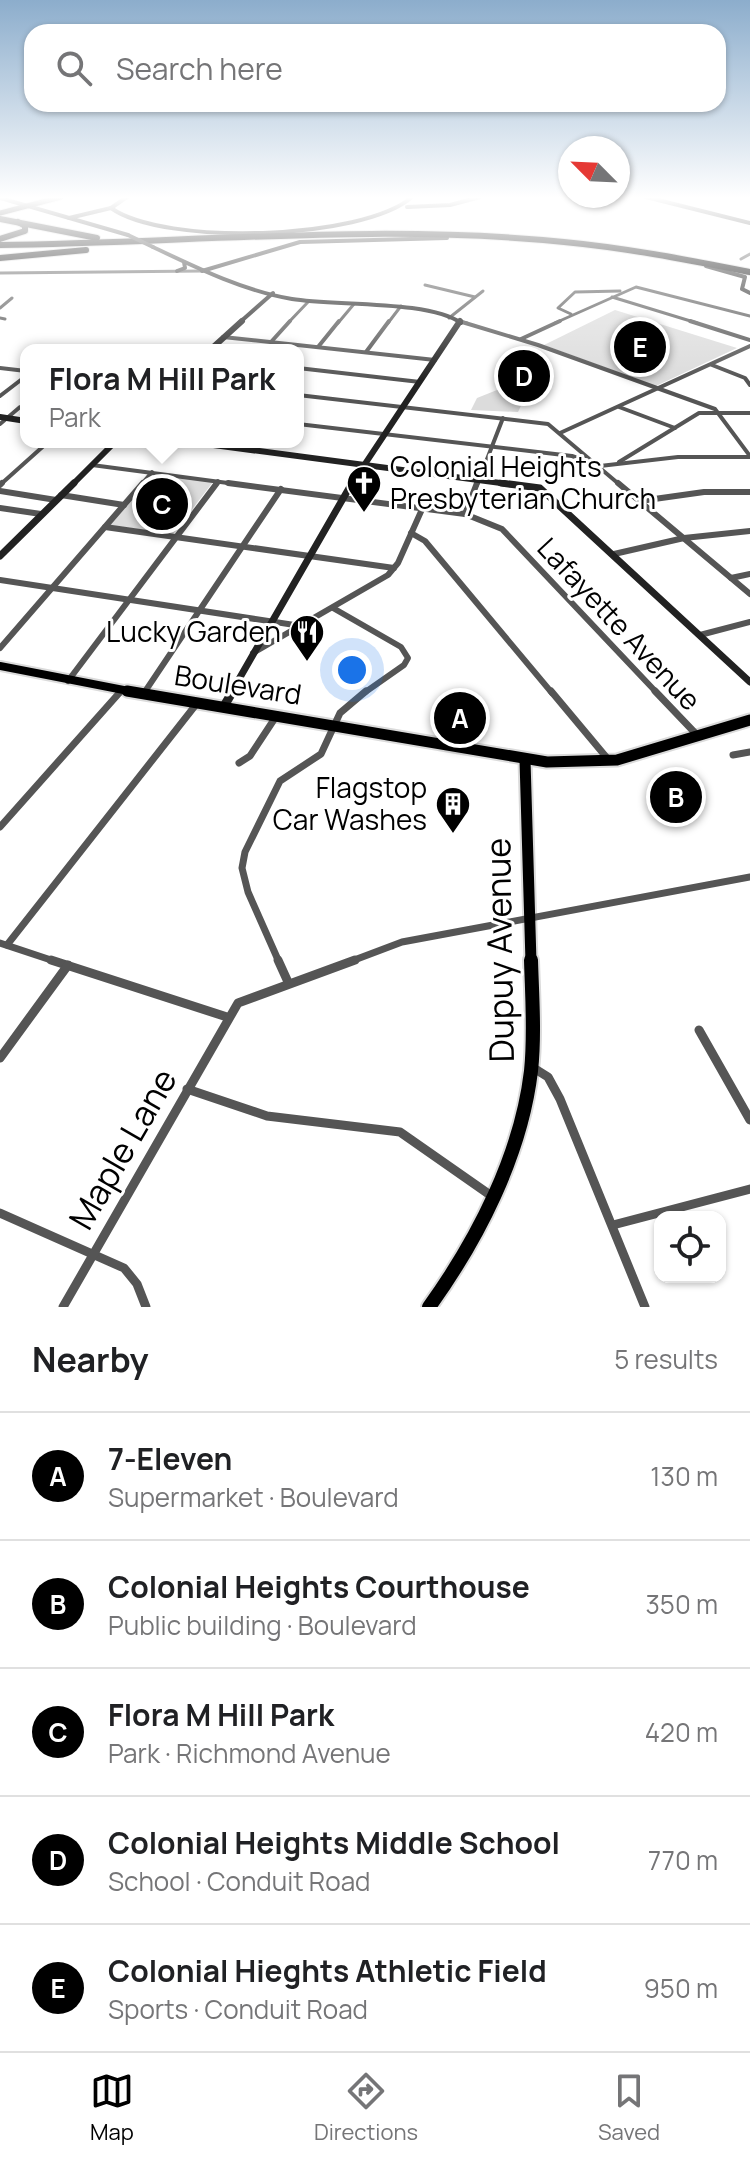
<!DOCTYPE html>
<html lang="en">
<head>
<meta charset="utf-8">
<style>
  :root { --surface:#fff; --page:#f2f2f2; --text:#202124; --muted:#757577; --line:#e0e0e0; --accent:#000 }
  body { margin:0; font-family:Manrope,sans-serif; background:var(--page); color:var(--text) }
  .controls { position:absolute; right:24px; bottom:24px; display:grid; overflow:hidden; border-radius:16px; box-shadow:0 2px 6px #0004 }
  .controls button { width:72px; height:72px; display:grid; place-items:center; padding:0; border:0; border-bottom:2px solid var(--line); background:var(--surface); color:var(--text); font:40px sans-serif }
  .compass { position:absolute; left:558px; top:136px; width:72px; height:72px; border-radius:50%; background:var(--surface); box-shadow:0 2px 6px #0004; rotate:294deg }
  .you { position:absolute; left:352px; top:670px; width:28px; height:28px; margin:-20px; border:6px solid #fff; border-radius:50%; background:#1a73e8; box-shadow:0 0 0 12px #1a73e833 }
  .badge { display:grid; place-items:center; width:52px; height:52px; border-radius:50%; background:var(--accent); color:#fff; font-size:26px; font-weight:700 }
  .pin { position:absolute; translate:-50% -50%; border:4px solid #fff; box-shadow:0 2px 8px #0006 }
  .popup { position:absolute; left:20px; top:344px; width:284px; height:104px; box-sizing:border-box; display:grid; place-content:center; border-radius:16px; background:var(--surface); filter:drop-shadow(0 2px 6px #0005); font-size:26px; white-space:nowrap; color:var(--muted) }
  .popup b { font-size:30px; color:var(--text) }
  .popup::after { content:''; position:absolute; left:50%; top:100%; margin-left:-16px; border:16px solid transparent; border-top-color:var(--surface) }
  .list { margin:0; padding:0; list-style:none }
  h2 { display:flex; justify-content:space-between; align-items:center; height:104px; margin:0; padding:0 32px; font-size:34px }
  h2 small { font-size:26px; font-weight:400; color:var(--muted) }
  .list li { display:grid; grid-template-columns:52px 1fr auto; gap:24px; align-items:center; box-sizing:border-box; height:128px; padding:0 32px; border-top:2px solid var(--line) }
  .list b { display:block; font-size:30px; white-space:nowrap }
  .list p { margin:0; font-size:26px; white-space:nowrap; color:var(--muted) }
  .list em { font-size:26px; font-style:normal; color:var(--muted) }
  .icon { flex:none; width:44px; height:44px; fill:none; stroke:currentColor; stroke-width:2; stroke-linecap:round; stroke-linejoin:round }
  .map { position:relative; flex:none; width:750px; height:1307px; overflow:hidden }
  .search { position:absolute; background:var(--surface); box-shadow:0 2px 6px #0004; left:24px; right:24px; top:24px; height:88px; display:flex; align-items:center; gap:20px; box-sizing:border-box; padding:0 28px; border-radius:24px; color:var(--muted); font-size:30px }
  .sheet { height:744px; background:var(--surface) }
  nav { display:flex; justify-content:space-around; align-items:center; box-sizing:border-box; height:112px; border-top:2px solid var(--line); background:var(--surface); font-size:22px; color:var(--muted) }
  nav a { display:grid; justify-items:center; gap:4px }
  nav .on { color:var(--accent) }
  .map>svg:first-child { display:block }
  .green { fill:#dcdcdc }
  .lines { fill:none; stroke-linecap:round; stroke-linejoin:round }
  .primary-far3-casing { stroke:#dbdbdb; stroke-width:7 }
  .primary-far2-casing { stroke:#dbdbdb; stroke-width:12 }
  .primary-far1-casing { stroke:#dbdbdb; stroke-width:15 }
  .primary-casing { stroke:#dbdbdb; stroke-width:18 }
  .highway-casing { stroke:#dbdbdb; stroke-width:8 }
  .street-far4 { stroke:#555; stroke-width:3 }
  .street-far3 { stroke:#555; stroke-width:4 }
  .street-far2 { stroke:#555; stroke-width:6 }
  .street-far1 { stroke:#555; stroke-width:7 }
  .street { stroke:#555; stroke-width:9 }
  .secondary-far3 { stroke:#222; stroke-width:4 }
  .secondary-far2 { stroke:#222; stroke-width:6 }
  .secondary-far1 { stroke:#222; stroke-width:7 }
  .secondary { stroke:#222; stroke-width:9 }
  .primary-far3 { stroke:#000; stroke-width:5 }
  .primary-far2 { stroke:#000; stroke-width:8 }
  .primary-far1 { stroke:#000; stroke-width:11 }
  .primary { stroke:#000; stroke-width:14 }
  .highway { stroke:#000; stroke-width:6 }
  .secondary-bridge { stroke:#222; stroke-width:4 }
  .labels { text-anchor:middle; stroke-width:6; stroke-linejoin:round; paint-order:stroke }
  .poi-label { font-size:28px; fill:#000; stroke:#fff; text-anchor:end }
  .street-label { font-size:28px; fill:#000; stroke:#fff }
  .near-street-label { font-size:34px; fill:#000; stroke:#fff }
</style>
</head>
<body>
<div class="map">
<svg width="750" height="1307" viewBox="0 0 750 1307">
  <rect width="100%" height="100%" fill="#fff"/>
  <g class="green">
    <polygon points="615,310 737,348 656,386 544,345"/>
    <polygon points="497,390 527,393 518,412 471,410 477,398"/>
    <polygon points="153,474 213,482 173,534 109,525"/>
  </g>
  <g class="lines">
    <g class="primary-far3-casing">
      <polyline id="primary-far3" points="0,213 61,197"/>
    </g>
    <g class="primary-far2-casing">
      <polyline id="primary-far2" points="0,666 139,693"/>
    </g>
    <g class="primary-far1-casing">
      <g id="primary-far1">
        <polyline points="127,691 547,762 617,760 750,720"/>
        <polyline points="525,760 531,962"/>
      </g>
    </g>
    <g class="primary-casing">
      <path id="primary" d="M429,1307C478,1239 521,1155 531,1071C535,1034 532,996 531,960"/>
    </g>
    <g class="highway-casing">
      <g id="highway">
        <polyline points="0,219 97,238"/>
        <polyline points="0,239 25,231 25,226 18,222"/>
        <path d="M0,245C187,243 378,223 564,242C627,248 688,260 750,272"/>
        <polyline points="0,258 86,250"/>
      </g>
    </g>
    <g class="street-far4">
      <polyline points="741,259 750,254"/>
      <polyline points="0,273 202,271"/>
      <polyline points="425,285 475,297"/>
      <polyline points="612,297 697,323"/>
      <polyline points="0,308 12,298"/>
      <polyline points="571,314 558,308 575,292 620,291"/>
      <polyline points="0,318 5,319"/>
      <polyline points="449,318 483,291"/>
      <polyline points="462,322 467,323"/>
      <polyline points="288,323 308,302"/>
      <polyline points="338,323 354,304"/>
      <polyline points="388,323 401,306"/>
      <polyline points="555,323 636,287 750,316"/>
    </g>
    <g class="street-far3">
      <polyline points="690,321 750,340"/>
      <polyline points="462,322 538,345 715,409 750,456"/>
      <polyline points="223,337 435,360"/>
      <polyline points="521,339 560,321"/>
      <polyline points="271,342 290,321"/>
      <polyline points="318,347 339,321"/>
      <polyline points="366,352 389,321"/>
      <polyline points="712,365 745,378 750,385"/>
      <polyline points="0,368 26,371"/>
      <polyline points="298,368 420,382"/>
      <polyline points="298,395 548,424 620,485"/>
      <polyline points="0,396 26,376"/>
      <polyline points="619,407 675,428"/>
      <polyline points="0,424 20,407"/>
      <polyline points="298,424 572,456 600,466 678,457 750,457"/>
      <polyline points="560,433 750,346"/>
      <polyline points="619,462 699,413 750,413"/>
      <polyline points="92,465 243,485"/>
      <polyline points="0,485 48,442"/>
      <polyline points="141,485 152,472"/>
      <polyline points="215,485 218,481"/>
      <polyline points="477,485 503,418"/>
    </g>
    <g class="street-far2">
      <polyline points="228,483 465,514 502,529 657,693"/>
      <polyline points="618,483 750,594"/>
      <polyline points="0,485 2,483"/>
      <polyline points="0,491 56,500"/>
      <polyline points="61,495 124,505"/>
      <polyline points="640,501 704,492 750,492"/>
      <polyline points="0,508 41,514"/>
      <polyline points="465,514 477,483"/>
      <polyline points="105,527 394,568"/>
      <polyline points="411,533 425,541 552,693"/>
      <polyline points="614,554 684,538 750,531"/>
      <polyline points="731,578 750,574"/>
      <polyline points="0,580 301,626"/>
      <polyline points="333,608 401,647 408,658 404,665 364,693"/>
      <polyline points="700,635 750,622"/>
      <polyline points="0,648 143,483"/>
      <polyline points="253,653 388,575 398,563 423,507"/>
      <polyline points="68,681 217,483"/>
      <polyline points="119,693 122,690"/>
      <polyline points="144,693 281,489"/>
    </g>
    <g class="street-far1">
      <polyline points="551,691 607,758"/>
      <polyline points="655,691 697,735"/>
      <polyline points="733,755 750,752"/>
      <polyline points="239,763 250,756 277,715"/>
      <polyline points="0,827 121,691"/>
      <polyline points="0,943 57,962"/>
      <polyline points="7,945 198,702"/>
      <polyline points="279,962 248,892 242,868 245,852 280,781 321,754 340,713 366,691"/>
      <polyline points="349,962 402,942 750,877"/>
    </g>
    <g class="street">
      <polyline points="51,960 227,1017"/>
      <polyline points="278,960 288,982"/>
      <polyline points="699,1030 750,1120"/>
      <polyline points="0,1058 68,965"/>
      <polyline points="532,1067 548,1077 560,1099 645,1307"/>
      <polyline points="187,1089 267,1116 400,1132 493,1197"/>
      <polyline points="0,1213 124,1268 137,1284 146,1307"/>
      <polyline points="613,1225 750,1189"/>
      <polyline points="63,1307 238,1003 355,960"/>
    </g>
    <g class="secondary-far3">
      <polyline points="646,197 750,223"/>
      <polyline points="0,198 128,235"/>
      <polyline points="407,207 450,205 480,197"/>
      <path d="M111,208C164,246 363,240 412,197"/>
      <polyline points="111,208 127,197"/>
      <polyline points="69,218 111,208"/>
      <path d="M153,247C197,268 244,291 292,299C334,306 430,300 461,323"/>
      <polyline points="706,266 745,277 742,289 750,293"/>
      <polyline points="177,271 185,268 184,262"/>
      <polyline points="202,271 300,242 447,238"/>
      <polyline points="239,323 273,293"/>
    </g>
    <g class="secondary-far2">
      <polyline points="210,350 242,321"/>
      <polyline points="0,417 26,421"/>
      <polyline points="191,442 516,485"/>
      <polyline points="72,485 115,442"/>
      <polyline points="351,485 460,321"/>
    </g>
    <g class="secondary-far1">
      <polyline points="501,483 540,488 750,682"/>
      <polyline points="0,556 74,483"/>
      <polyline points="231,693 352,483"/>
    </g>
    <polyline class="secondary" points="224,706 233,691"/>
    <use href="#primary-far3" class="primary-far3"/>
    <use href="#primary-far2" class="primary-far2"/>
    <use href="#primary-far1" class="primary-far1"/>
    <use href="#primary" class="primary"/>
    <use href="#highway" class="highway"/>
    <polyline class="secondary-bridge" points="128,235 153,247"/>
  </g>
  <linearGradient id="sky" x2="0" y2="1"><stop stop-color="#8cadcc"/><stop offset="0.52" stop-color="#fff"/><stop offset="1" stop-color="#fff" stop-opacity="0"/></linearGradient>
  <rect width="750" height="380" fill="url(#sky)"/>
  <defs>
    <g id="church-pin" transform="scale(1.8)"><path d="M0 17L-7.5 6A9.5 9.5 0 1 1 7.5 6Z" fill="#000" stroke="#fff"/><path d="M-1.2-6h2.4v3.5h3.3v2.4h-3.3V6h-2.4V-.1h-3.3v-2.4h3.3Z" fill="#fff"/></g>
    <g id="restaurant-pin" transform="scale(1.8)"><path d="M0 17L-7.5 6A9.5 9.5 0 1 1 7.5 6Z" fill="#000" stroke="#fff"/><path d="M-5-6h1v4h1v-4h1v4h1v-4h1v5L-1.5 .5V6h-2V.5L-5-1ZM5-6V6H3V1.5H1.5Q1.5-4 5-6Z" fill="#fff"/></g>
    <g id="building-pin" transform="scale(1.8)"><path d="M0 17L-7.5 6A9.5 9.5 0 1 1 7.5 6Z" fill="#000" stroke="#fff"/><path d="M-4-6H4V6H1V3H-1V6H-4ZM-2.5-4.3h1.7v1.8h-1.7ZM.8-4.3h1.7v1.8H.8ZM-2.5-1h1.7V.8h-1.7ZM.8-1h1.7V.8H.8Z" fill="#fff"/></g>
  </defs>
  <g fill-rule="evenodd">
    <use href="#church-pin" x="364" y="483"/>
    <use href="#restaurant-pin" x="307" y="632"/>
    <use href="#building-pin" x="453" y="804"/>
  </g>
  <g class="labels">
    <g class="poi-label">
      <text x="390" y="477" text-anchor="start">Colonial Heights<tspan x="390" dy="32">Presbyterian Church</tspan></text>
      <text x="281" y="642">Lucky Garden</text>
      <text x="427" y="798">Flagstop<tspan x="427" dy="32">Car Washes</tspan></text>
    </g>
    <g class="street-label">
      <text transform="translate(619 624) rotate(47)" y="10">Lafayette Avenue</text>
      <text transform="translate(238 685) rotate(9)" y="10">Boulevard</text>
    </g>
    <g class="near-street-label">
      <text transform="translate(500 950) rotate(-91)" y="12">Dupuy Avenue</text>
      <text transform="translate(123 1149) rotate(-60)" y="12">Maple Lane</text>
    </g>
  </g>
</svg>
<div class="controls">
<button><svg class="icon" aria-label="locate" viewBox="0 0 24 24"><circle cx="12" cy="12" r="6"/><path d="M12 2v4M12 18v4M2 12h4M18 12h4"/></svg></button>
</div>
<svg class="compass" viewBox="-18 -18 36 36"><path d="M0-13l5 13h-10z" fill="#e53935"/><path d="M0 13l5-13h-10z" fill="#757577"/></svg>
<div class="you"></div>
<div class="pin badge" style="left:460px;top:718px">A</div>
<div class="pin badge" style="left:676px;top:797px">B</div>
<div class="pin badge" style="left:162px;top:504px">C</div>
<div class="popup"><b>Flora M Hill Park</b>Park</div>
<div class="pin badge" style="left:524px;top:376px">D</div>
<div class="pin badge" style="left:640px;top:347px">E</div>
<div class="search"><svg class="icon" aria-label="search" viewBox="0 0 24 24"><circle cx="10" cy="10" r="6"/><path d="M15 15l6 6"/></svg>Search here</div>
</div>
<section class="sheet">
<h2>Nearby<small>5 results</small></h2>
<ul class="list">
<li><span class="badge">A</span><div><b>7-Eleven</b><p>Supermarket · Boulevard</p></div><em>130 m</em></li>
<li><span class="badge">B</span><div><b>Colonial Heights Courthouse</b><p>Public building · Boulevard</p></div><em>350 m</em></li>
<li><span class="badge">C</span><div><b>Flora M Hill Park</b><p>Park · Richmond Avenue</p></div><em>420 m</em></li>
<li><span class="badge">D</span><div><b>Colonial Heights Middle School</b><p>School · Conduit Road</p></div><em>770 m</em></li>
<li><span class="badge">E</span><div><b>Colonial Hieghts Athletic Field</b><p>Sports · Conduit Road</p></div><em>950 m</em></li>
</ul>
</section>
<nav>
<a class="on"><svg class="icon" aria-label="map" viewBox="0 0 24 24"><path d="M3 6l6-2 6 2 6-2v14l-6 2-6-2-6 2zM9 4v14M15 6v14"/></svg>Map</a>
<a><svg class="icon" aria-label="directions" viewBox="0 0 24 24"><path d="M12 3l9 9-9 9-9-9zM9 14v-3h6M13 9l2 2-2 2"/></svg>Directions</a>
<a><svg class="icon" aria-label="saved" viewBox="0 0 24 24"><path d="M7 4h10v16l-5-4-5 4z"/></svg>Saved</a>
</nav>
</body>
</html>
